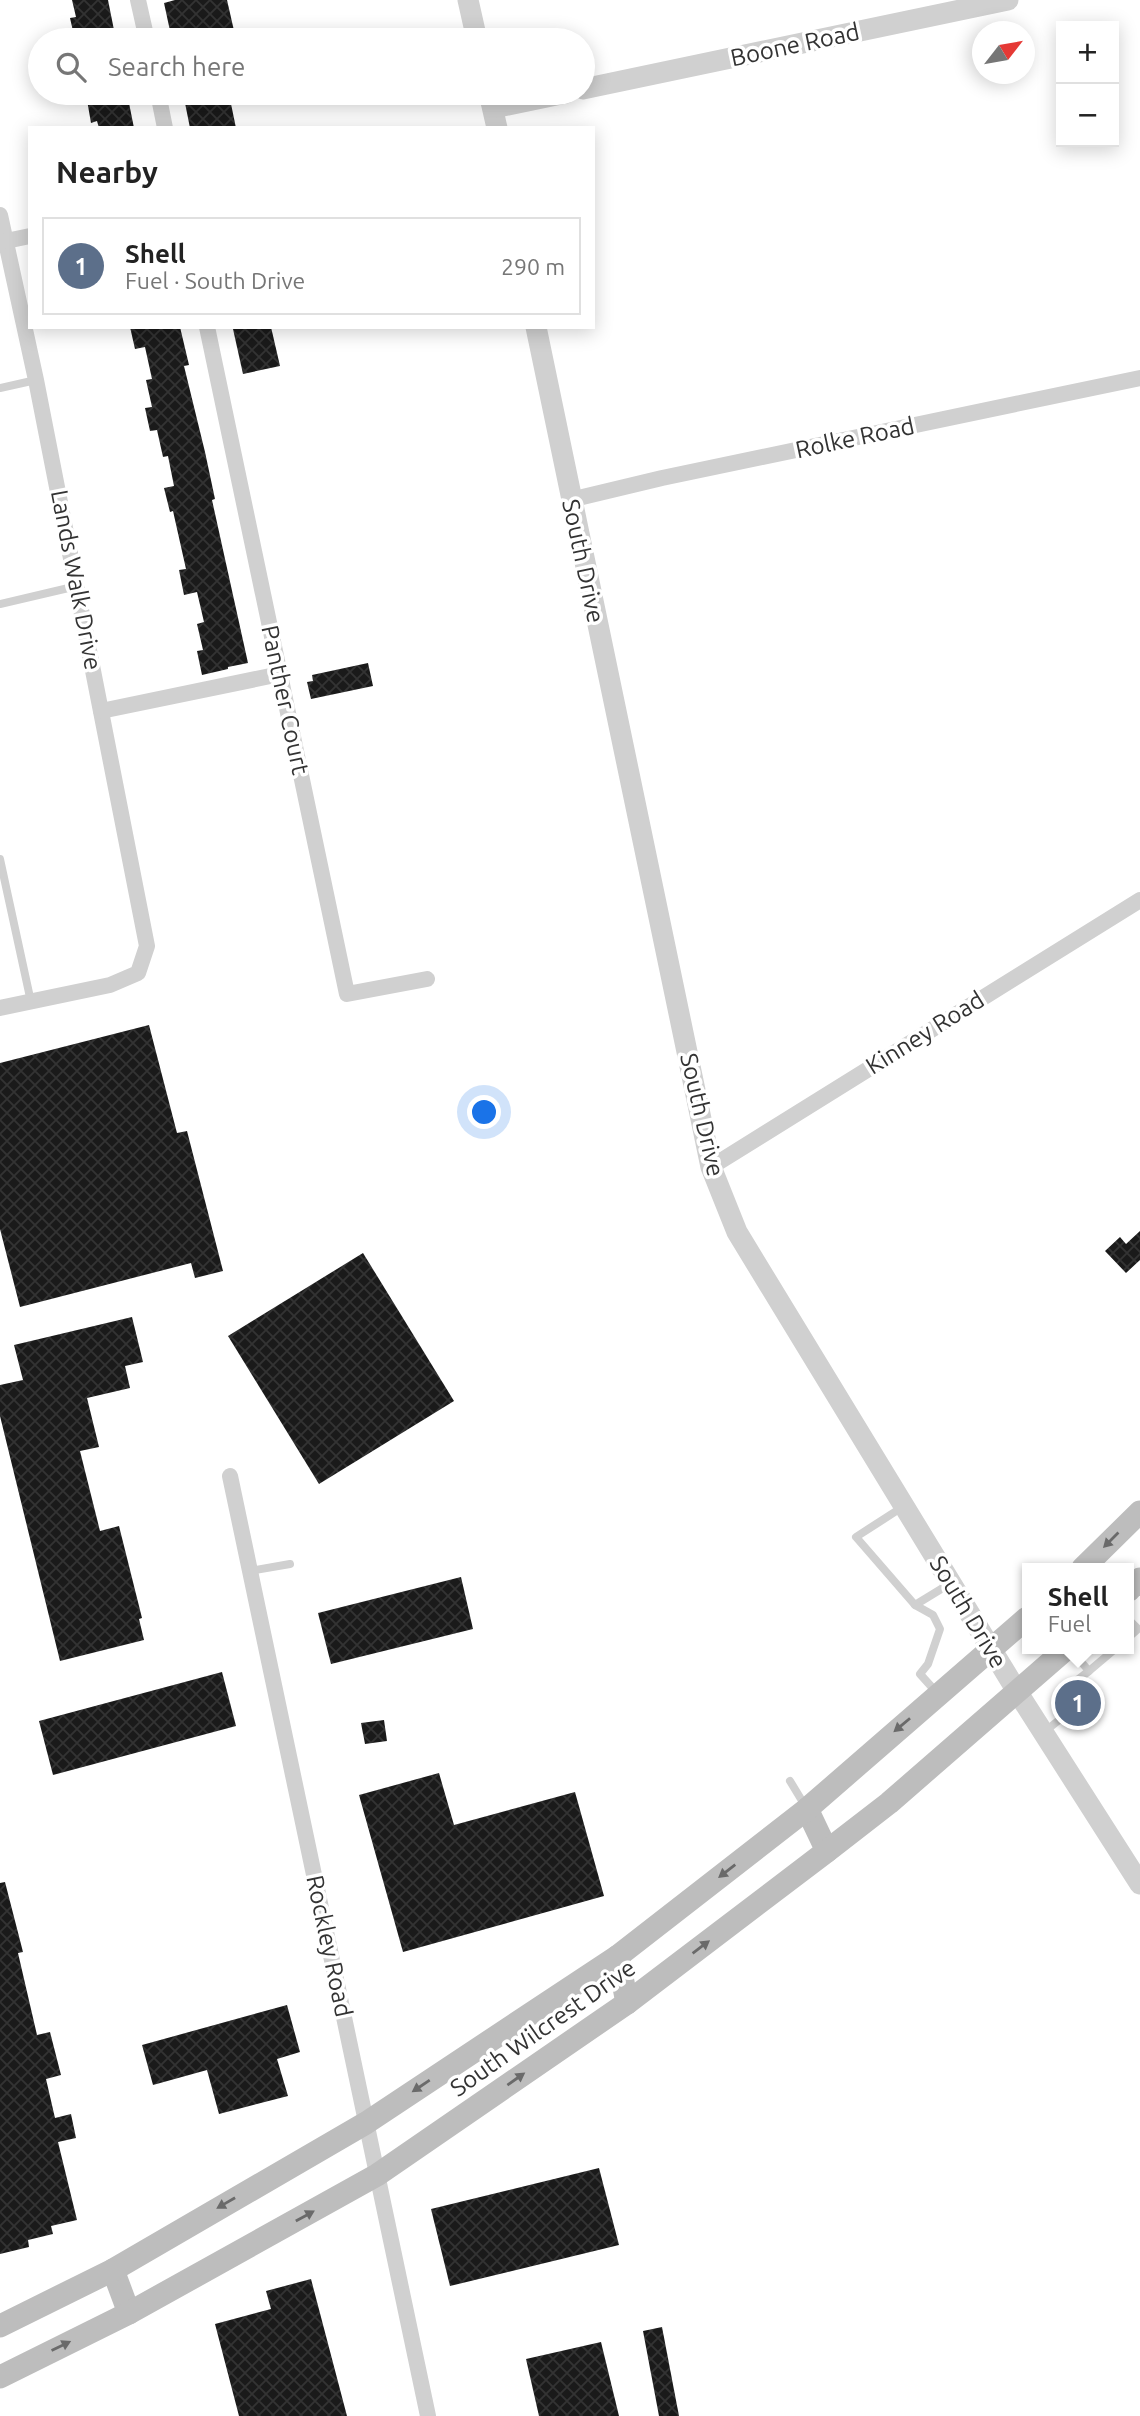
<!DOCTYPE html>
<html lang="en">
<head>
<meta charset="utf-8">
<style>
  :root { --surface:#fff; --page:#f6f6f6; --text:#222; --muted:#767676; --line:#e0e0e0; --accent:#111827 }
  body { margin:0; font-family:Ubuntu,sans-serif; background:var(--page); color:var(--text) }
  .controls { position:absolute; right:21px; top:21px; display:grid; overflow:hidden; border-radius:0px; box-shadow:0 4px 18px #0003 }
  .controls button { width:63px; height:63px; display:grid; place-items:center; padding:0; border:0; border-bottom:2px solid var(--line); background:var(--surface); color:var(--text); font:35px sans-serif }
  .compass { position:absolute; left:972px; top:21px; width:63px; height:63px; border-radius:50%; background:var(--surface); box-shadow:0 4px 18px #0003; rotate:59deg }
  .you { position:absolute; left:485px; top:1113px; width:24px; height:24px; margin:-18px; border:5px solid #fff; border-radius:50%; background:#1a73e8; box-shadow:0 0 0 10px #1a73e833 }
  .badge { display:grid; place-items:center; width:46px; height:46px; border-radius:50%; background:var(--accent); color:#fff; font-size:23px; font-weight:700 }
  .pin { position:absolute; translate:-50% -50%; border:4px solid #fff; box-shadow:0 2px 7px #0006 }
  .popup { position:absolute; left:1022px; top:1563px; width:112px; height:91px; box-sizing:border-box; display:grid; place-content:center; border-radius:0px; background:var(--surface); filter:drop-shadow(0 2px 5px #0005); font-size:23px; white-space:nowrap; color:var(--muted) }
  .popup b { font-size:26px; color:var(--text) }
  .popup::after { content:''; position:absolute; left:50%; top:100%; margin-left:-14px; border:14px solid transparent; border-top-color:var(--surface) }
  .list { margin:0; padding:0; list-style:none }
  h2 { display:flex; justify-content:space-between; align-items:center; height:91px; margin:0; padding:0 28px; font-size:30px }
  h2 small { font-size:23px; font-weight:400; color:var(--muted) }
  .list li { display:grid; grid-template-columns:46px 1fr auto; gap:21px; align-items:center; box-sizing:border-box; height:98px; margin:0 14px 14px; padding:0 14px; border:2px solid var(--line); border-radius:0px }
  .list b { display:block; font-size:26px; white-space:nowrap }
  .list p { margin:0; font-size:23px; white-space:nowrap; color:var(--muted) }
  .list em { font-size:23px; font-style:normal; color:var(--muted) }
  .icon { flex:none; width:38px; height:38px; fill:none; stroke:currentColor; stroke-width:2; stroke-linecap:round; stroke-linejoin:round }
  .map { position:relative; flex:none; width:1140px; height:2416px; overflow:hidden }
  .search { position:absolute; background:var(--surface); box-shadow:0 4px 18px #0003; left:28px; top:28px; width:567px; height:77px; display:flex; align-items:center; gap:18px; box-sizing:border-box; padding:0 24px; border-radius:38px; color:var(--muted); font-size:26px }
  .panel { position:absolute; background:var(--surface); box-shadow:0 4px 18px #0003; left:28px; top:126px; width:567px; height:203px; border-radius:0px }
  .map>svg:first-child { display:block }
  .building { fill:url(#building-cross-hatch) }
  .lines { fill:none; stroke-linecap:round; stroke-linejoin:round }
  .service { stroke:#d0d0d0; stroke-width:8 }
  .minor { stroke:#d0d0d0; stroke-width:16 }
  .tertiary { stroke:#d0d0d0; stroke-width:21 }
  .secondary { stroke:#bdbdbd; stroke-width:23 }
  .oneway { fill:#6a6a6a }
  .labels { text-anchor:middle; stroke-width:7; stroke-linejoin:round; paint-order:stroke }
  .street-label { font-size:24px; fill:#333; stroke:#fff }
</style>
</head>
<body>
<div class="map">
<svg width="1140" height="2416" viewBox="0 0 1140 2416">
  <defs>
    <pattern id="building-cross-hatch" width="8" height="8" patternUnits="userSpaceOnUse" patternTransform="scale(1.75)"><rect width="8" height="8" fill="#1a1a1a"/><path d="M0 0l8 8M0 8l8-8" fill="none" stroke="#333"/></pattern>
  </defs>
  <rect width="100%" height="100%" fill="#fff"/>
  <g class="building">
    <polygon points="72,0 108,0 116,40 75,40 70,18 76,17"/>
    <polygon points="175,0 227,0 235,35 212,40 172,40 164,3"/>
    <polygon points="92,93 127,93 134,128 99,128 97,121 91,123 87,100 94,99"/>
    <polygon points="183,93 221,93 223,100 230,99 236,128 190,128"/>
    <polygon points="130,327 180,327 189,365 184,366 205,452 215,499 212,500 248,663 228,667 228,669 202,675 197,651 203,650 197,624 204,622 197,592 184,595 179,570 186,569 173,511 170,512 164,488 174,486 168,456 163,457 157,430 150,431 145,408 152,407 146,380 152,379 145,347 135,349"/>
    <polygon points="241,327 271,327 280,366 243,374 233,329"/>
    <polygon points="368,663 373,686 311,699 307,682 313,681 312,675"/>
    <polygon points="149,1025 177,1133 187,1131 223,1271 195,1278 191,1263 20,1307 0,1229 0,1063"/>
    <polygon points="1140,1231 1140,1260 1126,1273 1105,1251 1120,1237 1126,1244"/>
    <polygon points="363,1253 454,1401 319,1484 228,1336"/>
    <polygon points="132,1317 143,1362 125,1366 130,1388 87,1398 99,1447 80,1451 100,1531 119,1526 142,1618 139,1619 144,1640 60,1661 0,1416 0,1385 23,1380 14,1345"/>
    <polygon points="461,1577 473,1629 331,1664 318,1613"/>
    <polygon points="222,1672 236,1726 53,1775 39,1721"/>
    <polygon points="384,1720 387,1741 365,1744 361,1723"/>
    <polygon points="439,1773 454,1825 575,1792 604,1896 403,1952 359,1795"/>
    <polygon points="5,1882 23,1952 18,1953 37,2035 50,2032 61,2075 46,2079 55,2118 71,2114 76,2138 58,2142 77,2220 51,2226 53,2234 28,2240 29,2247 0,2254 0,1883"/>
    <polygon points="287,2005 300,2052 277,2059 288,2096 219,2114 207,2070 153,2085 142,2045"/>
    <polygon points="599,2168 619,2245 450,2286 431,2209"/>
    <polygon points="311,2279 347,2416 239,2416 215,2324 271,2309 266,2291"/>
    <polygon points="662,2327 679,2416 659,2416 643,2331"/>
    <polygon points="601,2342 619,2416 539,2416 526,2359"/>
  </g>
  <g class="lines">
    <g class="service">
      <polyline points="0,388 36,380"/>
      <polyline points="0,604 77,586"/>
      <polyline points="0,859 31,1002"/>
      <polyline points="904,1506 856,1537 915,1605 951,1583"/>
      <polyline points="250,1571 290,1564"/>
      <polyline points="915,1605 933,1615 940,1629 928,1664 920,1674 938,1694"/>
      <polyline points="1129,1620 1138,1629 1129,1637"/>
      <polyline points="1070,1649 1089,1671 1115,1649"/>
      <polyline points="1043,1733 1064,1716 1063,1697 1066,1689 1089,1671"/>
      <polyline points="790,1781 807,1809"/>
    </g>
    <g class="minor">
      <polyline points="138,0 147,40"/>
      <polyline points="158,93 165,128"/>
      <polyline points="0,215 36,380 147,946 138,973 110,985 0,1008"/>
      <polyline points="6,241 30,236"/>
      <polyline points="207,327 347,994 427,979"/>
      <polyline points="570,500 662,478 1140,378"/>
      <polyline points="101,711 280,674"/>
      <polyline points="711,1167 1140,900"/>
      <polyline points="230,1476 428,2416"/>
    </g>
    <g class="tertiary">
      <polyline points="468,0 477,40"/>
      <polyline points="583,89 1008,0"/>
      <polyline points="489,93 497,128"/>
      <polyline points="493,108 566,93"/>
      <polyline points="536,327 711,1167 737,1232 768,1283 1018,1693 1140,1884"/>
    </g>
    <g class="secondary">
      <polyline points="1083,1568 1140,1512"/>
      <polyline points="1129,1590 1140,1579"/>
      <polyline points="807,1809 827,1851"/>
      <polyline points="618,1956 627,2003"/>
      <polyline points="113,2270 129,2313"/>
      <polyline points="0,2326 113,2270 366,2123 618,1956 807,1809 1027,1618"/>
      <polyline points="0,2377 129,2313 377,2175 627,2003 827,1851 889,1803 1066,1649"/>
    </g>
  </g>
  <defs><path id="oneway-solid" d="M-6-.8H1V-3.2L6.5 0L1 3.2V.8H-6Z" transform="scale(1.75)"/></defs>
  <g class="oneway">
    <use href="#oneway-solid" transform="translate(1111 1540) rotate(135)"/>
    <use href="#oneway-solid" transform="translate(902 1725) rotate(140)"/>
    <use href="#oneway-solid" transform="translate(727 1871) rotate(142)"/>
    <use href="#oneway-solid" transform="translate(701 1947) rotate(-37)"/>
    <use href="#oneway-solid" transform="translate(516 2079) rotate(-35)"/>
    <use href="#oneway-solid" transform="translate(421 2086) rotate(146)"/>
    <use href="#oneway-solid" transform="translate(226 2203) rotate(150)"/>
    <use href="#oneway-solid" transform="translate(305 2216) rotate(-29)"/>
    <use href="#oneway-solid" transform="translate(61 2346) rotate(-26)"/>
  </g>
  <g class="labels">
    <g class="street-label">
      <text transform="translate(795 45) rotate(-12)" y="8">Boone Road</text>
      <text transform="translate(855 438) rotate(-12)" y="8">Rolke Road</text>
      <text transform="translate(583 561) rotate(78)" y="8">South Drive</text>
      <text transform="translate(76 580) rotate(79)" y="8">Lands Walk Drive</text>
      <text transform="translate(285 700) rotate(78)" y="8">Panther Court</text>
      <text transform="translate(925 1033) rotate(-32)" y="8">Kinney Road</text>
      <text transform="translate(702 1115) rotate(77)" y="8">South Drive</text>
      <text transform="translate(968 1612) rotate(59)" y="8">South Drive</text>
      <text transform="translate(329 1946) rotate(78)" y="8">Rockley Road</text>
      <text transform="translate(543 2028) rotate(-35)" y="8">South Wilcrest Drive</text>
    </g>
  </g>
</svg>
<div class="controls">
<button>+</button>
<button>−</button>
</div>
<svg class="compass" viewBox="-18 -18 36 36"><path d="M0-13l5 13h-10z" fill="#e53935"/><path d="M0 13l5-13h-10z" fill="#767676"/></svg>
<div class="you"></div>
<div class="pin badge" style="left:1078px;top:1703px;background:#5c6f8a">1</div>
<div class="popup"><b>Shell</b>Fuel</div>
<div class="search"><svg class="icon" aria-label="search" viewBox="0 0 24 24"><circle cx="10" cy="10" r="6"/><path d="M15 15l6 6"/></svg>Search here</div>
<section class="panel">
<h2>Nearby<small></small></h2>
<ul class="list">
<li><span class="badge" style="background:#5c6f8a">1</span><div><b>Shell</b><p>Fuel · South Drive</p></div><em>290 m</em></li>
</ul>
</section>
</div>
</body>
</html>
